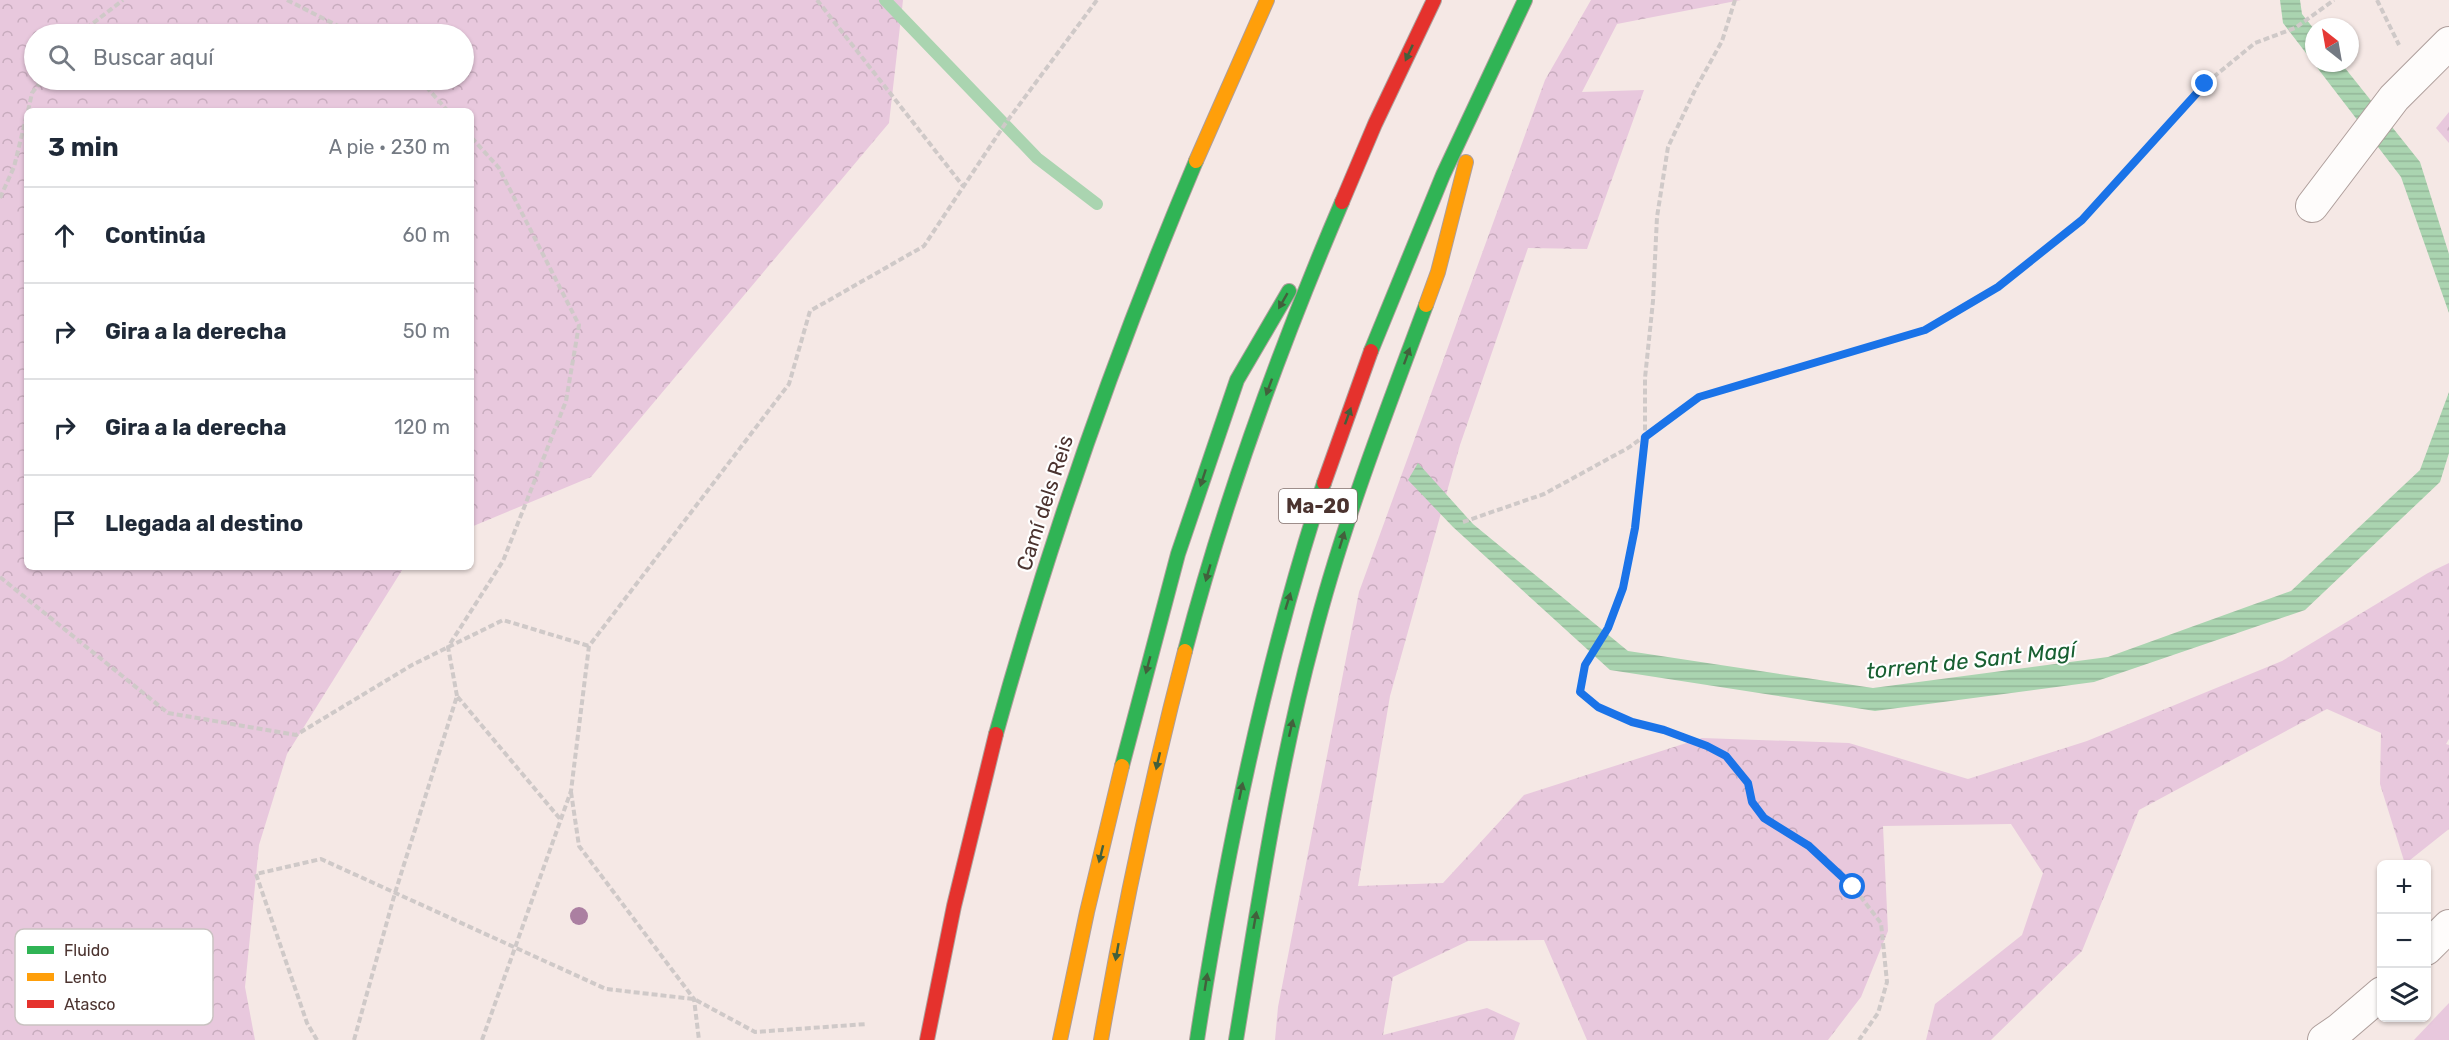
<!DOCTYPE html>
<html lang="es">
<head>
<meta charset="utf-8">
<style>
  :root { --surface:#fff; --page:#f2f2f3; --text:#1f2937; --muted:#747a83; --line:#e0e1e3 }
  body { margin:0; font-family:Rubik,sans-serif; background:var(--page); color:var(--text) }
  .controls { position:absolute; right:18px; bottom:18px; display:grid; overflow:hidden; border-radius:9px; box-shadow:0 2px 4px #0004 }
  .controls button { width:54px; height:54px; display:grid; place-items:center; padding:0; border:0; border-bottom:2px solid var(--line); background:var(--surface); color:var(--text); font:30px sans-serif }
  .compass { position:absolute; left:2305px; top:18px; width:54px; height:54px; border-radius:50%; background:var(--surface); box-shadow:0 2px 4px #0004; rotate:329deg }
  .stop { position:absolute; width:18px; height:18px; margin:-14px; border:4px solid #1a73e8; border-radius:50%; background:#fff }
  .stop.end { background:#1a73e8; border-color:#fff; box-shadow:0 2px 6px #0008 }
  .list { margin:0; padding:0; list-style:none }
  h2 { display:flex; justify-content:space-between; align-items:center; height:78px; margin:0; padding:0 24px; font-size:26px }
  h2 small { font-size:20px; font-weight:400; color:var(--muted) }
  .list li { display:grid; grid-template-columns:39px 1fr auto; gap:18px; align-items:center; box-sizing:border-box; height:96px; padding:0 24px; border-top:2px solid var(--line) }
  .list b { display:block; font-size:22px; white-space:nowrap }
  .list em { font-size:20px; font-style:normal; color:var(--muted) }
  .icon { flex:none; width:33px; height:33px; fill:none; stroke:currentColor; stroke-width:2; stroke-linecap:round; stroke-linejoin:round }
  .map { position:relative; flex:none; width:2449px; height:1040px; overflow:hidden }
  .search { position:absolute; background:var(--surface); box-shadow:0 2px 4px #0004; left:24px; top:24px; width:450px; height:66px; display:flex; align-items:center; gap:15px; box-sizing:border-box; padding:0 21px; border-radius:33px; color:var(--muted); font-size:22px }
  .panel { position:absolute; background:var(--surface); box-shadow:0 2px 4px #0004; left:24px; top:108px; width:450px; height:462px; border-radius:9px }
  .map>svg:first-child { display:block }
  .grass { fill:#e8c8dd }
  .forest { fill:url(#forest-crowns); fill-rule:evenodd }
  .water { fill:url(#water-rules) }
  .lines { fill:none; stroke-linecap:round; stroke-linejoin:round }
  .stream { stroke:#aad4b0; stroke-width:12 }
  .street-casing { stroke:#ae9e9b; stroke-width:34 }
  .fast-casing { stroke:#ae9e9b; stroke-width:16 }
  .slow-casing { stroke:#ae9e9b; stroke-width:16 }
  .jam-casing { stroke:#ae9e9b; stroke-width:16 }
  .path { stroke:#cfc9c8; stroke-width:4; stroke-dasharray:6 3; stroke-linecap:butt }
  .street { stroke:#fefcfb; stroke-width:32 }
  .fast { stroke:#30b455; stroke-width:14 }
  .slow { stroke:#ff9f0a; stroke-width:14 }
  .jam { stroke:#e5322d; stroke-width:14 }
  .tree { fill:#ab7fa1 }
  .oneway { fill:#42603c }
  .route { stroke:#1a73e8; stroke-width:8 }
  .labels { text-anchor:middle; stroke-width:4.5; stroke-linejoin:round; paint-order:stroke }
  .shield { fill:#fff; stroke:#81706d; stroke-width:1.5 }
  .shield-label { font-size:20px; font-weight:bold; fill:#4b332f }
  .street-label { font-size:21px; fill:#4b332f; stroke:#fff }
  .water-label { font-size:22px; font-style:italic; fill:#186032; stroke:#fff }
  .key { fill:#fff; stroke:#c9c2c1; stroke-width:1.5 }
  .key-label { font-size:16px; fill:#4b332f }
</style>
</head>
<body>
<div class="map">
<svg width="2449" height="1040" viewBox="0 0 2449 1040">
  <defs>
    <pattern id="forest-crowns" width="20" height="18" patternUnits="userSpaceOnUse" patternTransform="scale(1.5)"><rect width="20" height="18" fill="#e8c8dd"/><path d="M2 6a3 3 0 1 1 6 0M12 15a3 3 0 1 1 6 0" fill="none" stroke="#c8acbe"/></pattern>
    <pattern id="water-rules" width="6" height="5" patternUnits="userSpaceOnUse" patternTransform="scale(1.5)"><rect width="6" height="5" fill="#aad4b0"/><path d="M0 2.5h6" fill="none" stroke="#94b698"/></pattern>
  </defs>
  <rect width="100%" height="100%" fill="#f5e8e5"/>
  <polygon class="grass" points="2449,1003 2449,1040 2414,1040"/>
  <g class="forest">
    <path d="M0,0H903L889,123L591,477L471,527V111H27V567H404L287,754L259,845L245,987L255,1040H0ZM464,34V80H34V34Z"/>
    <polygon points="1591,0 1741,0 1617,24 1582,92 1644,90 1587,249 1528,248 1460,445 1390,696 1358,886 1443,883 1524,795 1702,738 1849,743 1968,779 2087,741 2282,661 2428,573 2449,563 2449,739 2446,744 2449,745 2449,829 2405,864 2380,784 2381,733 2327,709 2139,810 2082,951 1991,1040 1926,1040 1935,1004 2022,935 2043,873 2011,824 1883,826 1888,931 1861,997 1828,1040 1587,1040 1544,940 1468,941 1393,977 1383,1035 1487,1008 1520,1023 1514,1040 1275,1040 1278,1007 1359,592 1545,80"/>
    <polygon points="2449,112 2449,143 2436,128"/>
  </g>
  <g class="water">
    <polygon points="2280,0 2300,0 2302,14 2314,29 2314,63 2341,63 2420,162 2449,254 2449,313 2401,177 2283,23"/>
    <polygon points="2449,392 2449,453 2440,482 2305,610 2094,682 1875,711 1610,670 1453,527 1408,480 1418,463 1473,524 1628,651 1873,688 2108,657 2291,591 2420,470"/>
  </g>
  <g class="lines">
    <polyline class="stream" points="885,0 1037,158 1097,204"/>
    <g class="street-casing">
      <g id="street">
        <polyline points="2312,206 2394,98 2449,43"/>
        <polyline points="2426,949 2449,926"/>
        <polyline points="2324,1040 2340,1029 2382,993"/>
      </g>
    </g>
    <g class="fast-casing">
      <g id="fast">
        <polyline points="1371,351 1443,175 1525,0"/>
        <path d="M1185,651C1225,498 1280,347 1342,202"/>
        <path d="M996,734C1050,538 1117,348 1196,161"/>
        <polyline points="1122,766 1178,554 1237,380 1289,291"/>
        <path d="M1197,1040C1226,851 1265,665 1324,483"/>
        <path d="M1236,1040C1258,906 1278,771 1313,640C1342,526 1385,415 1426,305"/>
      </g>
    </g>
    <g class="slow-casing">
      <g id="slow">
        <polyline points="1196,161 1267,0"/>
        <polyline points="1426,305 1438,272 1466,162"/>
        <polyline points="1060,1040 1087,912 1122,766"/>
        <path d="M1101,1040C1124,908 1151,781 1185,651"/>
      </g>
    </g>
    <g class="jam-casing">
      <g id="jam">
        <polyline points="1342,202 1375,124 1434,0"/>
        <polyline points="1324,483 1371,351"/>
        <polyline points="927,1040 954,906 996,734"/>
      </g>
    </g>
    <g class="path">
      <polyline points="287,0 354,34"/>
      <polyline points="817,0 963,186"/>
      <polyline points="1735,0 1722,41 1696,88 1668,147 1657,217 1653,301 1645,378 1645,437 1635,528 1623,588 1608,628 1585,665 1580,692 1598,707 1632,722 1664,730 1706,746 1726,756 1748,783 1752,802 1764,818 1809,846 1853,887 1881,923 1887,982 1878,1013 1859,1040"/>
      <polyline points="2377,0 2399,45"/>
      <polyline points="79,34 123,0"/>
      <polyline points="420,80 448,111"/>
      <polyline points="28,111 32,93 42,80"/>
      <polyline points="0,198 14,167 27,114"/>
      <polyline points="1463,522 1544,494 1628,448 1699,397 1925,330 1998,287 2082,220 2205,84 2255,43 2295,28 2334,0"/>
      <polyline points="0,577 168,713 296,735 412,665 503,620 589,646"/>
      <polyline points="457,696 448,647 503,561 566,401 579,325 499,168 471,137"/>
      <polyline points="571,792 579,846 694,999 699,1040"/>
      <polyline points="317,1040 307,1023 256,874 321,859 606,989 694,999 755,1032 867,1024"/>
      <polyline points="354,1040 395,893 457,696 561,820"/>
      <polyline points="482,1040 571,791 589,646 789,384 810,311 924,246 1005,124 1097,0"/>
    </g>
    <use href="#street" class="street"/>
    <use href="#fast" class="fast"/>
    <use href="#slow" class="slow"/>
    <use href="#jam" class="jam"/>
  </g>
  <circle class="tree" cx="579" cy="916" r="9"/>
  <defs><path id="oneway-solid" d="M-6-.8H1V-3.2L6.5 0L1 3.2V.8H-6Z" transform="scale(1.5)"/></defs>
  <g class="oneway">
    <use href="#oneway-solid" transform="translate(1409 53) rotate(115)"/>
    <use href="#oneway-solid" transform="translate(1283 301) rotate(120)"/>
    <use href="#oneway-solid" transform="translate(1407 356) rotate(-70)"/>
    <use href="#oneway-solid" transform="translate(1269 387) rotate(110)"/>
    <use href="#oneway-solid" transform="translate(1348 416) rotate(-70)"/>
    <use href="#oneway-solid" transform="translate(1203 478) rotate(108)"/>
    <use href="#oneway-solid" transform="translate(1342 540) rotate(-73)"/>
    <use href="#oneway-solid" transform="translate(1208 573) rotate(106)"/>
    <use href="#oneway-solid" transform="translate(1288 601) rotate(-73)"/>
    <use href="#oneway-solid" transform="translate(1148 665) rotate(105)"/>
    <use href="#oneway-solid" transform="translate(1291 728) rotate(-77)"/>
    <use href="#oneway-solid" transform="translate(1158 761) rotate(103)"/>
    <use href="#oneway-solid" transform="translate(1241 791) rotate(-78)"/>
    <use href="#oneway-solid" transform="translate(1101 854) rotate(104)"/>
    <use href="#oneway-solid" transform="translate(1255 920) rotate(-80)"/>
    <use href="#oneway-solid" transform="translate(1117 952) rotate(100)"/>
    <use href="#oneway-solid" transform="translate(1206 982) rotate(-81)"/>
  </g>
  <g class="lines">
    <polyline class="route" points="1853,887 1809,846 1764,818 1752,802 1748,783 1726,756 1707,746 1664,730 1632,722 1598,707 1580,692 1585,665 1608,628 1623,588 1635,528 1645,437 1699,397 1925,330 1998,287 2082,220 2205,84"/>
  </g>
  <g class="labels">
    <rect class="shield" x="1279" y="489" width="78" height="34" rx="4.5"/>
    <g class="shield-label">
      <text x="1318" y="513">Ma-20</text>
    </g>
    <g class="street-label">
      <text transform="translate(1045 503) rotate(-72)" y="7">Camí dels Reis</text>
    </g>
    <g class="water-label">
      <text transform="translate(1971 660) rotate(-6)" y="8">torrent de Sant Magí</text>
    </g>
  </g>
  <rect x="15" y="929" width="198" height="96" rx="9" class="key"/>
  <rect x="27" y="946" width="27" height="8" fill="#30b455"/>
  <rect x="27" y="973" width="27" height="8" fill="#ff9f0a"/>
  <rect x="27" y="1000" width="27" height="8" fill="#e5322d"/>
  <g class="key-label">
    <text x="64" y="956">Fluido</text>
    <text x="64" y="983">Lento</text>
    <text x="64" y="1010">Atasco</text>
  </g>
</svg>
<div class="controls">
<button>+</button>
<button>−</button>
<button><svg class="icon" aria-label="layers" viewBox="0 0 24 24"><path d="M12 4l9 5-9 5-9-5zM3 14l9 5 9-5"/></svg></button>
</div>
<svg class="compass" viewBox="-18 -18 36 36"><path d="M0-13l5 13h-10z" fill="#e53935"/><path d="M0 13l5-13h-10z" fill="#747a83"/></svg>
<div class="stop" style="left:1853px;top:887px"></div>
<div class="stop end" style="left:2205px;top:84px"></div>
<div class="search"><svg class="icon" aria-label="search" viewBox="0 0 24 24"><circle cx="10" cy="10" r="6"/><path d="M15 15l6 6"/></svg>Buscar aquí</div>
<section class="panel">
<h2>3 min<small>A pie · 230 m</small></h2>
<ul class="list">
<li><svg class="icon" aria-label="ahead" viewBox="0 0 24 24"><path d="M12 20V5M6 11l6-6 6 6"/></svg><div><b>Continúa</b></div><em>60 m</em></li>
<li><svg class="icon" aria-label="right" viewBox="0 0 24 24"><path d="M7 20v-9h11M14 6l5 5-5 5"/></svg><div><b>Gira a la derecha</b></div><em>50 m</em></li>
<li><svg class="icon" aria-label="right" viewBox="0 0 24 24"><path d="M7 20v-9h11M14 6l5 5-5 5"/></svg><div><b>Gira a la derecha</b></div><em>120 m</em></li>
<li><svg class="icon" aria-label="arrive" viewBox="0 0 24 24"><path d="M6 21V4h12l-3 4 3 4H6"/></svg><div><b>Llegada al destino</b></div></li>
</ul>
</section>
</div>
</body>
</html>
